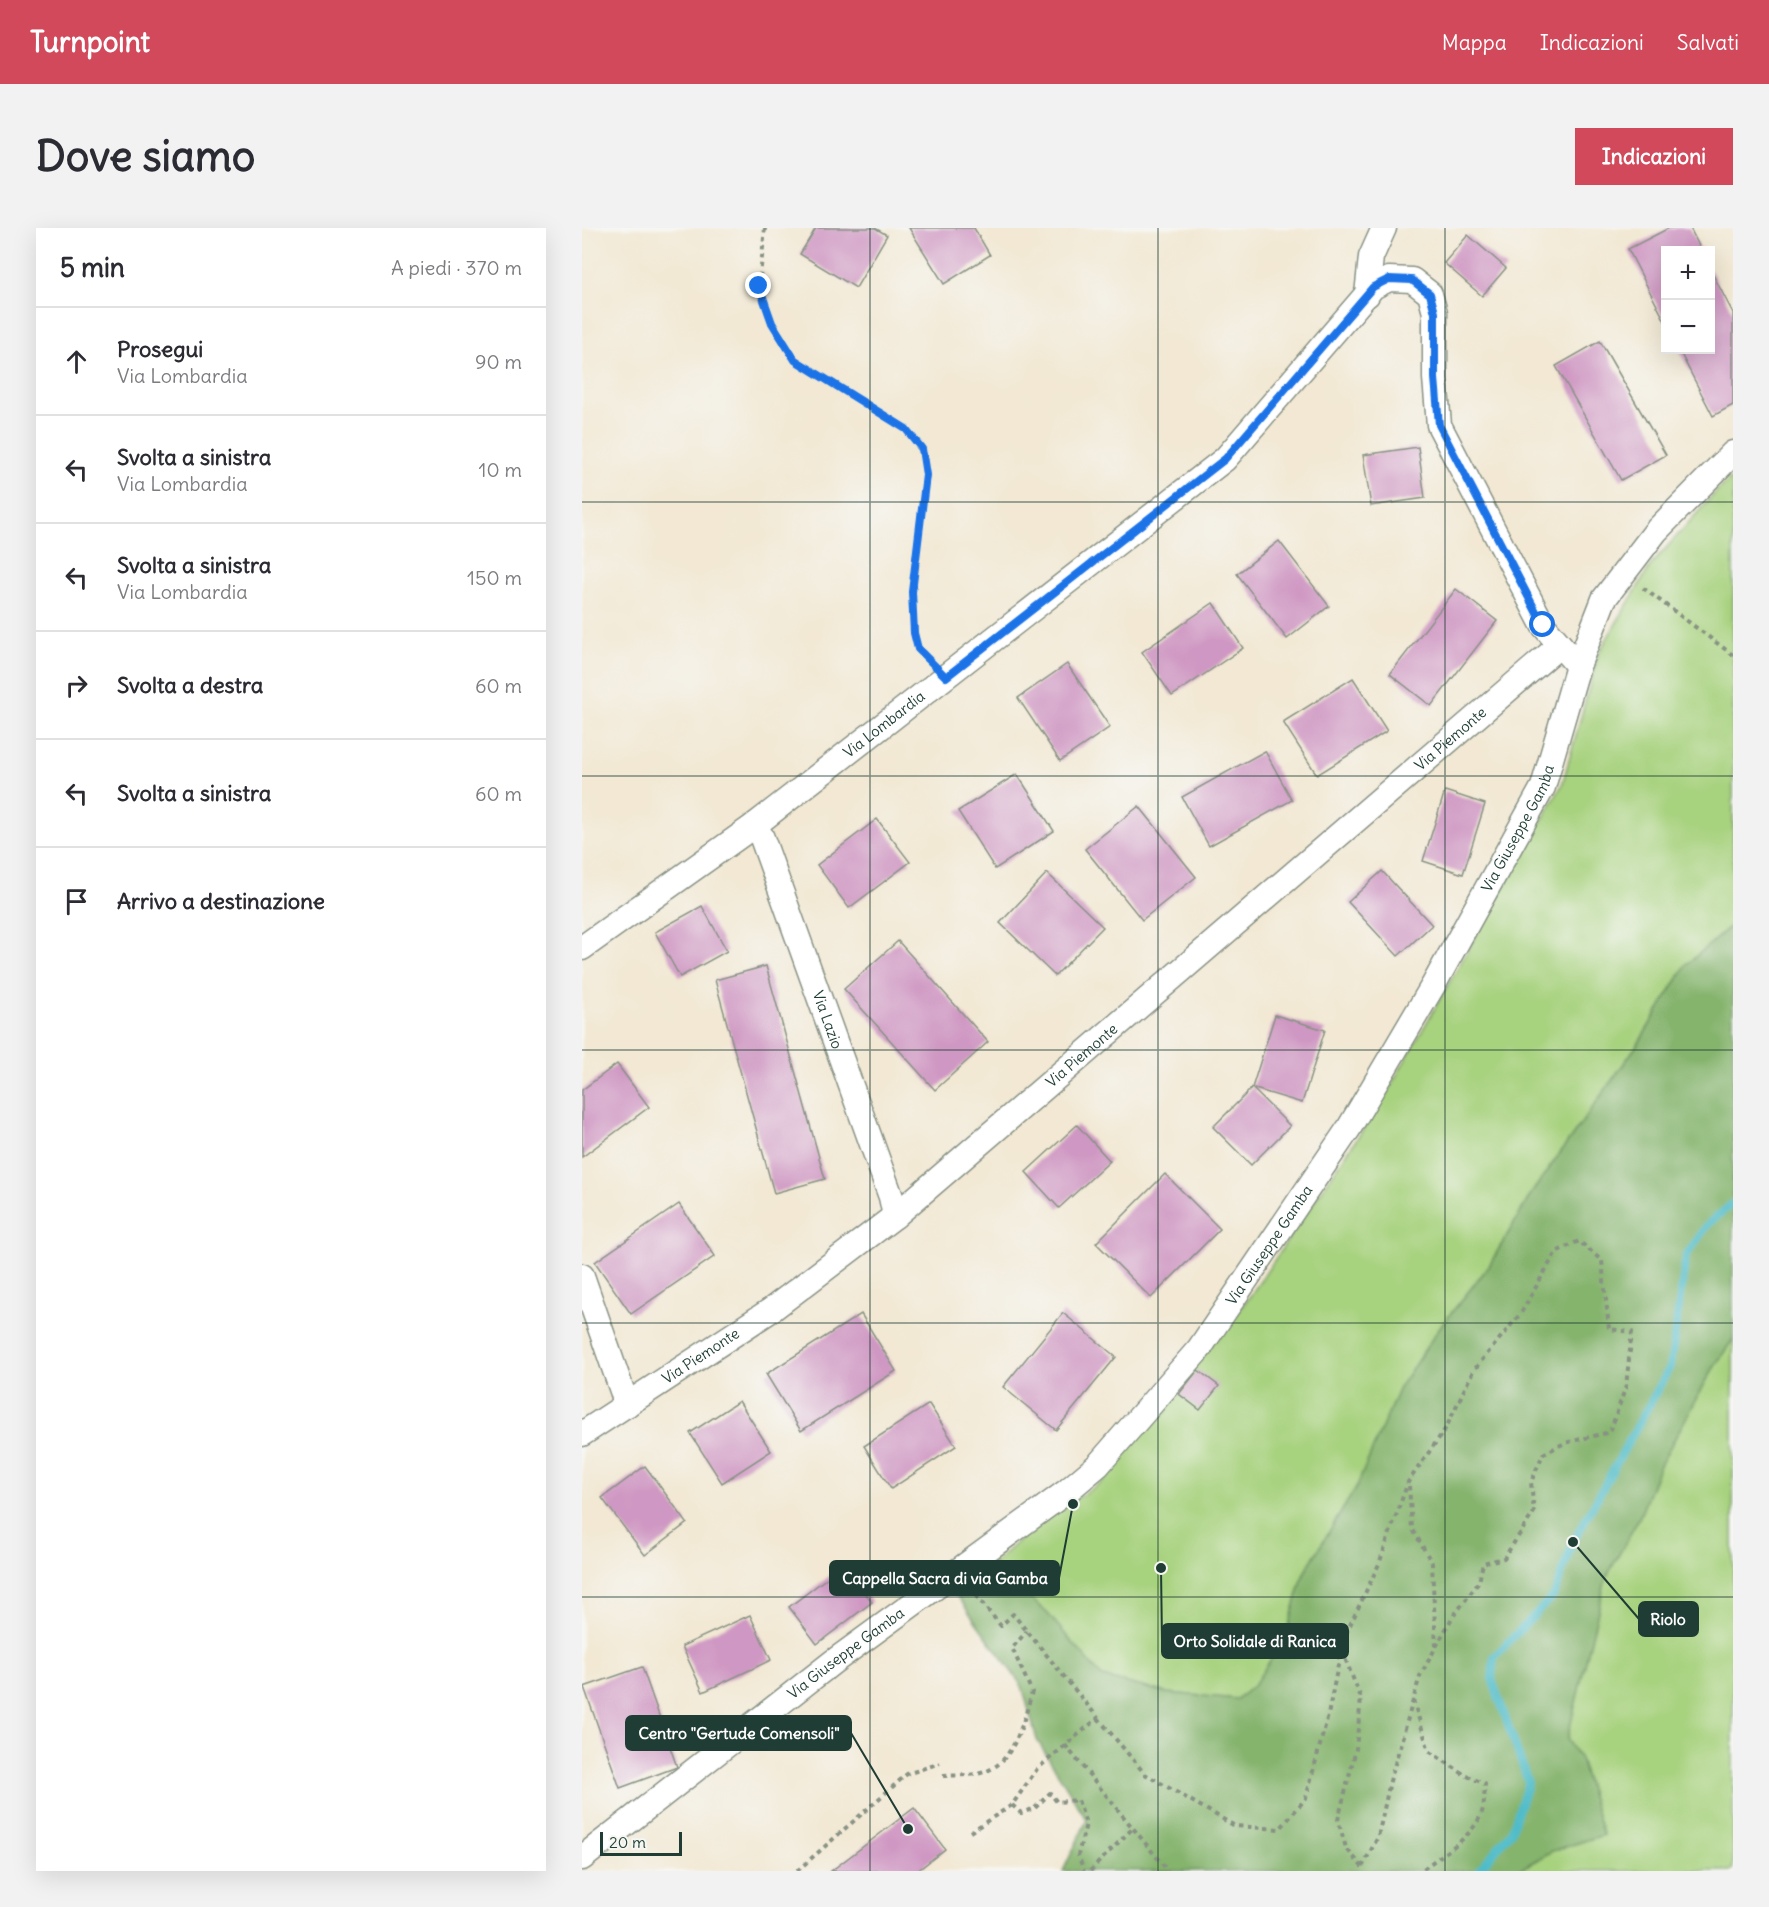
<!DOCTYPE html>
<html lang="it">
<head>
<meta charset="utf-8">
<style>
  :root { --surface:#fff; --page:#f2f2f3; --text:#2b2b33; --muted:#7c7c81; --line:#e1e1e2; --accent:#d1495b }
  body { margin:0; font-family:Delius,sans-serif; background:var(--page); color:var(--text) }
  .controls { position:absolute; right:18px; top:18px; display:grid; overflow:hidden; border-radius:0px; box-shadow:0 6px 24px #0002 }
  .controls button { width:54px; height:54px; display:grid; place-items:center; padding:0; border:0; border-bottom:2px solid var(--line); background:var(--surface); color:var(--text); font:30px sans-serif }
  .scale { position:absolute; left:18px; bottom:15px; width:82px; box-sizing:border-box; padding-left:6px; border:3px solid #1f3d34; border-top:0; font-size:16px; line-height:21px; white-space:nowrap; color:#1f3d34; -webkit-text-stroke:4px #f6f6f2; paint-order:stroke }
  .stop { position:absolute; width:18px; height:18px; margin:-14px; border:4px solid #1a73e8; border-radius:50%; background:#fff }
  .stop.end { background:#1a73e8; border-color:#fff; box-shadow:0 2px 6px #0008 }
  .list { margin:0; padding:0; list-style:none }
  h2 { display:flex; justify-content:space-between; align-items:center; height:78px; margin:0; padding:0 24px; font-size:26px }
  h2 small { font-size:20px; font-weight:400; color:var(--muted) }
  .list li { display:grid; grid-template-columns:39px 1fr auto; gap:18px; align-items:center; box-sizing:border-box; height:108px; padding:0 24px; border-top:2px solid var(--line) }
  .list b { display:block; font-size:22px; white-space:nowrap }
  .list p { margin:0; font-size:20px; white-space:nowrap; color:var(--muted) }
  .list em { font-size:20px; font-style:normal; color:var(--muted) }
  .icon { flex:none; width:33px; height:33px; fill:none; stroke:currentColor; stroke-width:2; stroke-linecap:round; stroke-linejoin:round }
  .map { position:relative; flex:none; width:1151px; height:1643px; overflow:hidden; border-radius:0px }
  header { display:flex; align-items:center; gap:36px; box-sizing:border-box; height:84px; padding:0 30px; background:var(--accent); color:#fff }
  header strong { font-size:28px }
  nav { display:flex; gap:33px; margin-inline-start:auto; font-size:21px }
  .intro { display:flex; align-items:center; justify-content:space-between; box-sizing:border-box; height:144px; padding:0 36px }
  h1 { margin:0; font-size:42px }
  .button { padding:15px 27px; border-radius:0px; background:var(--accent); color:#fff; font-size:21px; font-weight:700 }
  main { display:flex; gap:36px; padding:0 36px }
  aside { flex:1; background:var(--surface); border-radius:0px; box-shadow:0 6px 24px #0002 }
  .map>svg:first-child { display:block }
  .green { fill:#a7d27e; stroke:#638859; stroke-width:1.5 }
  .forest { fill:#85b46d; stroke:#527850; stroke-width:1.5 }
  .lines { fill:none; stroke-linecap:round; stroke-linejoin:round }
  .stream { stroke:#4fbcc9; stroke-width:8 }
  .building { fill:#cf97c3 }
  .minor-casing { stroke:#889284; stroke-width:27 }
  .path { stroke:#889284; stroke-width:4; stroke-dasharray:4.5 4.5; stroke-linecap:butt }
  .minor { stroke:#fff; stroke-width:24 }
  .route { stroke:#1a73e8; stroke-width:8 }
  .grid { fill:none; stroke:#1f3d34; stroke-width:1.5; stroke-opacity:0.55 }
  .labels { text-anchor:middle; stroke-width:4.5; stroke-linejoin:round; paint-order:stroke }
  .street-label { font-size:15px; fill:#1f3d34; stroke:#f6f6f2 }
  .leader { fill:none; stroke:#1f3d34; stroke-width:2 }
  .callout-dot { fill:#1f3d34; stroke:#f6f6f2; stroke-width:2 }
  .callout { fill:#1f3d34; stroke:#1f3d34; stroke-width:2 }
  .callout-label { font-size:16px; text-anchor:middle; font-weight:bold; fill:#fff }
</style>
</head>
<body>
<header>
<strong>Turnpoint</strong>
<nav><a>Mappa</a><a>Indicazioni</a><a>Salvati</a></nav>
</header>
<div class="intro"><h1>Dove siamo</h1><a class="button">Indicazioni</a></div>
<main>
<aside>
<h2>5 min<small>A piedi · 370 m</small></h2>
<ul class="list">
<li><svg class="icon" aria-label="ahead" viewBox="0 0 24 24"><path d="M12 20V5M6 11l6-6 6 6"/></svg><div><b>Prosegui</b><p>Via Lombardia</p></div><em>90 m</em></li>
<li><svg class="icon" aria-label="left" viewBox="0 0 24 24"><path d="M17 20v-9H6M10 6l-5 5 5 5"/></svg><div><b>Svolta a sinistra</b><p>Via Lombardia</p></div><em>10 m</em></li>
<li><svg class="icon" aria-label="left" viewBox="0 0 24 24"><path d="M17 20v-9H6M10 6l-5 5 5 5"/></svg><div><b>Svolta a sinistra</b><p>Via Lombardia</p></div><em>150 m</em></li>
<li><svg class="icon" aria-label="right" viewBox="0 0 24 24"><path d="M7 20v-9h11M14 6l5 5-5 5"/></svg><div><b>Svolta a destra</b></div><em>60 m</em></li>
<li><svg class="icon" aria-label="left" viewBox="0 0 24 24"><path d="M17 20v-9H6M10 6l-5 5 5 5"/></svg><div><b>Svolta a sinistra</b></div><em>60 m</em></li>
<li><svg class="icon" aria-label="arrive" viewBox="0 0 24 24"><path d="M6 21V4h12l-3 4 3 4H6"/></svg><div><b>Arrivo a destinazione</b></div></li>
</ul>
</aside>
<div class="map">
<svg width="1151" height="1643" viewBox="0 0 1151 1643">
  <rect width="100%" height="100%" fill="#f6f6f2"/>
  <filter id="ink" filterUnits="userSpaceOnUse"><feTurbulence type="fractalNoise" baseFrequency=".0167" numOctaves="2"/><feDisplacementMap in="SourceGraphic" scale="12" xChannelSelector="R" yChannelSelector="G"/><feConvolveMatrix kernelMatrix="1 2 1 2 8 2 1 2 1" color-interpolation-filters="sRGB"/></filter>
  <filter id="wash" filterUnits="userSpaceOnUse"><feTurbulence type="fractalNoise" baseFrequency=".008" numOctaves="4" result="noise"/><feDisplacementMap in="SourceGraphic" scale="24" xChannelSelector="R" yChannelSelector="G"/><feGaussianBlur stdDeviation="1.35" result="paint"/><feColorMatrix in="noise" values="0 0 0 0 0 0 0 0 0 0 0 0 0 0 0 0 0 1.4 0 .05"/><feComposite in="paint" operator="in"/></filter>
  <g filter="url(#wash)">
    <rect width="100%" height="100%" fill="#f2e8d3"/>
    <g class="green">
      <polygon points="1151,249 1151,696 1104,737 1058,813 951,963 907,1038 858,1099 817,1160 775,1258 722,1345 704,1408 672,1458 655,1471 585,1465 520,1449 466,1386 411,1336 447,1303 522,1252 668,1068 797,878 980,557 1017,424 1069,337 1134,264"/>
      <polygon points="1151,1111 1151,1640 1148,1643 935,1643 970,1623 1021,1607 998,1531 985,1511 1024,1350 1058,1288 1077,1239 1131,1141"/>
    </g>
    <polygon class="forest" points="1151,696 1151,1111 1131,1141 1077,1239 1058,1288 1024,1350 985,1511 998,1531 1021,1607 970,1623 935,1643 481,1643 505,1592 455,1512 440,1458 368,1358 411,1336 466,1386 520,1449 585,1465 656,1471 672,1457 704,1408 722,1345 775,1258 817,1160 858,1099 907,1038 951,963 1058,813 1104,737"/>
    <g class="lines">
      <polyline class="stream" points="896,1643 929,1604 946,1554 910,1451 912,1429 972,1367 991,1314 1088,1139 1104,1028 1126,996 1151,975"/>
    </g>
    <g id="blocks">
      <g class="building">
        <polygon points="234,0 293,0 305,7 274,60 218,26"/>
        <polygon points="327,0 392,0 408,27 362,56"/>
        <polygon points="1087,0 1108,0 1119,22 1084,22 1084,95 1046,21"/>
        <polygon points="886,7 924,40 900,68 862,35"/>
        <polygon points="1128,41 1151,85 1151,177 1131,188 1097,122 1128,122"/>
        <polygon points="1018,113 1084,227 1039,252 974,138"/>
        <polygon points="836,219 843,270 789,278 781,227"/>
        <polygon points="697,313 747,378 705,411 655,346"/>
        <polygon points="874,361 915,393 849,478 808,446"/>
        <polygon points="631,375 661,420 590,468 560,424"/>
        <polygon points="485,436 528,499 478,533 436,470"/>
        <polygon points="771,450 805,503 735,547 701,494"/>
        <polygon points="683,523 710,572 627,618 600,569"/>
        <polygon points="435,546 472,603 413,641 376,583"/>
        <polygon points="863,563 903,576 881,646 841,633"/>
        <polygon points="557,578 614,649 560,692 503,621"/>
        <polygon points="295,591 328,634 267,680 235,637"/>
        <polygon points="800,643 850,697 816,728 766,674"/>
        <polygon points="465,645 521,699 473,748 418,695"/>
        <polygon points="120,678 145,723 98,749 73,704"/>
        <polygon points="316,713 406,814 353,862 262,761"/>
        <polygon points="184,738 243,951 192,965 133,752"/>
        <polygon points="693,787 743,802 720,875 670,860"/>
        <polygon points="35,836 67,879 0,929 0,862"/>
        <polygon points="670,860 708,898 669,937 631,899"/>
        <polygon points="495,897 528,933 477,980 444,944"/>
        <polygon points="583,946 638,1001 569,1070 514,1015"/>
        <polygon points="97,976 133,1028 49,1086 13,1034"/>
        <polygon points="481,1085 534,1129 474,1202 421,1159"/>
        <polygon points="279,1086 314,1143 219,1203 184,1146"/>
        <polygon points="616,1142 637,1158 618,1182 597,1166"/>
        <polygon points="157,1173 189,1223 140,1255 108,1205"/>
        <polygon points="347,1176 374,1218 309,1261 282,1218"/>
        <polygon points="63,1238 105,1295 63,1327 20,1270"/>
        <polygon points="262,1337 290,1374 235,1416 207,1379"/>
        <polygon points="168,1387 189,1432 121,1464 100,1418"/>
        <polygon points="60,1439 95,1539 38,1560 2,1459"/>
        <polygon points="332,1580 363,1621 335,1643 249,1643"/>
      </g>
    </g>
  </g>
  <g filter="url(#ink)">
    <use href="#blocks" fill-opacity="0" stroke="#889284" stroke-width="1.5"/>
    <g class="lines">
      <g class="minor-casing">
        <g id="minor">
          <polyline points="785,67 789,29 802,0"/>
          <path id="s1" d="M173,597L180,610L309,969L313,988"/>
          <path id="s2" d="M0,720L173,597L643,231L791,59L807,51L830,52L848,66L853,85V150L857,197L961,397L996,438"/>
          <polyline points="0,1048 45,1177"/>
          <path id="s3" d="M0,1206L189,1082L313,988L978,417"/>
          <path id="s4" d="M0,1630L251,1434L484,1264L516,1237L617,1121L767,900L852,756L961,559L996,438L1022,371L1074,303L1151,225"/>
        </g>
      </g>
      <g class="path">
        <polyline points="183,0 177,58 190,95 213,132 324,201 340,221 344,247 330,364 332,405 336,421 347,431"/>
        <polyline points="1061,360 1151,427"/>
        <polyline points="827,1258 830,1300 850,1335 854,1419"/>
        <polyline points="760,1423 779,1470 774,1521 756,1592 764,1620 781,1640"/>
        <path d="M831,1472L847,1523L883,1547L903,1556C902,1566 903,1580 898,1589C886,1613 859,1626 839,1643"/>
        <polyline points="516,1490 563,1546 653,1598 698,1601 724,1570 746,1487 761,1412 797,1336 826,1254 864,1200 891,1143 939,1085 974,1024 997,1013 1020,1033 1027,1101 1050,1104 1044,1158 1028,1204 983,1215 961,1226 949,1254 952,1284 922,1330 901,1335 897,1354 870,1390 838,1448 808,1553 796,1609 778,1643"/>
        <polyline points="483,1517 586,1643"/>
        <path d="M361,1548C373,1547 387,1548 399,1545C432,1537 442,1492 450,1464L430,1420L445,1403"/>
        <polyline points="430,1577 439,1585 453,1580 468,1565 475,1574 496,1572 504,1596 496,1627 502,1643"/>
        <polyline points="388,1604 430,1577 455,1541 516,1490 431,1386 419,1398 389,1362"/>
        <polyline points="215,1643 325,1546 358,1535"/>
        <polyline points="508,1643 551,1600"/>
      </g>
      <use href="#minor" class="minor"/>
    </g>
  </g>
  <g class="lines" filter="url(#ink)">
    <polyline class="route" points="177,58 190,95 213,132 324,201 340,221 344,247 330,364 332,405 336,421 364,449 643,231 791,59 807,51 830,52 848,66 853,85 853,150 857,197 961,397"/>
  </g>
  <path class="grid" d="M288,0V1643M576,0V1643M863,0V1643M0,274H1151M0,548H1151M0,822H1151M0,1095H1151M0,1369H1151"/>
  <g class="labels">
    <g class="street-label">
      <text dy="5" stroke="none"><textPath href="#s2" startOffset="376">Via Lombardia</textPath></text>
      <text dy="5" stroke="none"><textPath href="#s3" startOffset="1114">Via Piemonte</textPath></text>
      <text dy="5" stroke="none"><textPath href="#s4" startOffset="1414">Via Giuseppe Gamba</textPath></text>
      <text dy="5" stroke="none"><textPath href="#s1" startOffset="208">Via Lazio</textPath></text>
      <text dy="5" stroke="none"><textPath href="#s3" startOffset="628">Via Piemonte</textPath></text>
      <text dy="5" stroke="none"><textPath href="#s4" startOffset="928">Via Giuseppe Gamba</textPath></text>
      <text dy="5" stroke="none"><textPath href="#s3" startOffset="142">Via Piemonte</textPath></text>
      <text dy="5" stroke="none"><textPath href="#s4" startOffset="334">Via Giuseppe Gamba</textPath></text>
    </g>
  </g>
  <path class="leader" d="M491 1276L477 1350M991 1314L1057 1391M579 1340L580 1413M326 1601L269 1505"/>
  <g class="callout-dot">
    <circle cx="491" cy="1276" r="6"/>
    <circle cx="991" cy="1314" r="6"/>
    <circle cx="579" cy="1340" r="6"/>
    <circle cx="326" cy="1601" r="6"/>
  </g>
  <g class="callout">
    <rect x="248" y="1333" width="229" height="34" rx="6"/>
    <rect x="1057" y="1374" width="59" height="34" rx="6"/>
    <rect x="580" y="1396" width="186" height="34" rx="6"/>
    <rect x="44" y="1488" width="225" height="34" rx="6"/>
  </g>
  <g class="callout-label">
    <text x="363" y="1356">Cappella Sacra di via Gamba</text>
    <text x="1086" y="1397">Riolo</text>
    <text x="673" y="1419">Orto Solidale di Ranica</text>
    <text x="157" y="1511">Centro "Gertude Comensoli"</text>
  </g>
</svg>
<div class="controls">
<button>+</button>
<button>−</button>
</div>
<div class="scale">20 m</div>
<div class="stop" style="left:961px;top:397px"></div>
<div class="stop end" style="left:177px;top:58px"></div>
</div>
</main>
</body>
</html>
